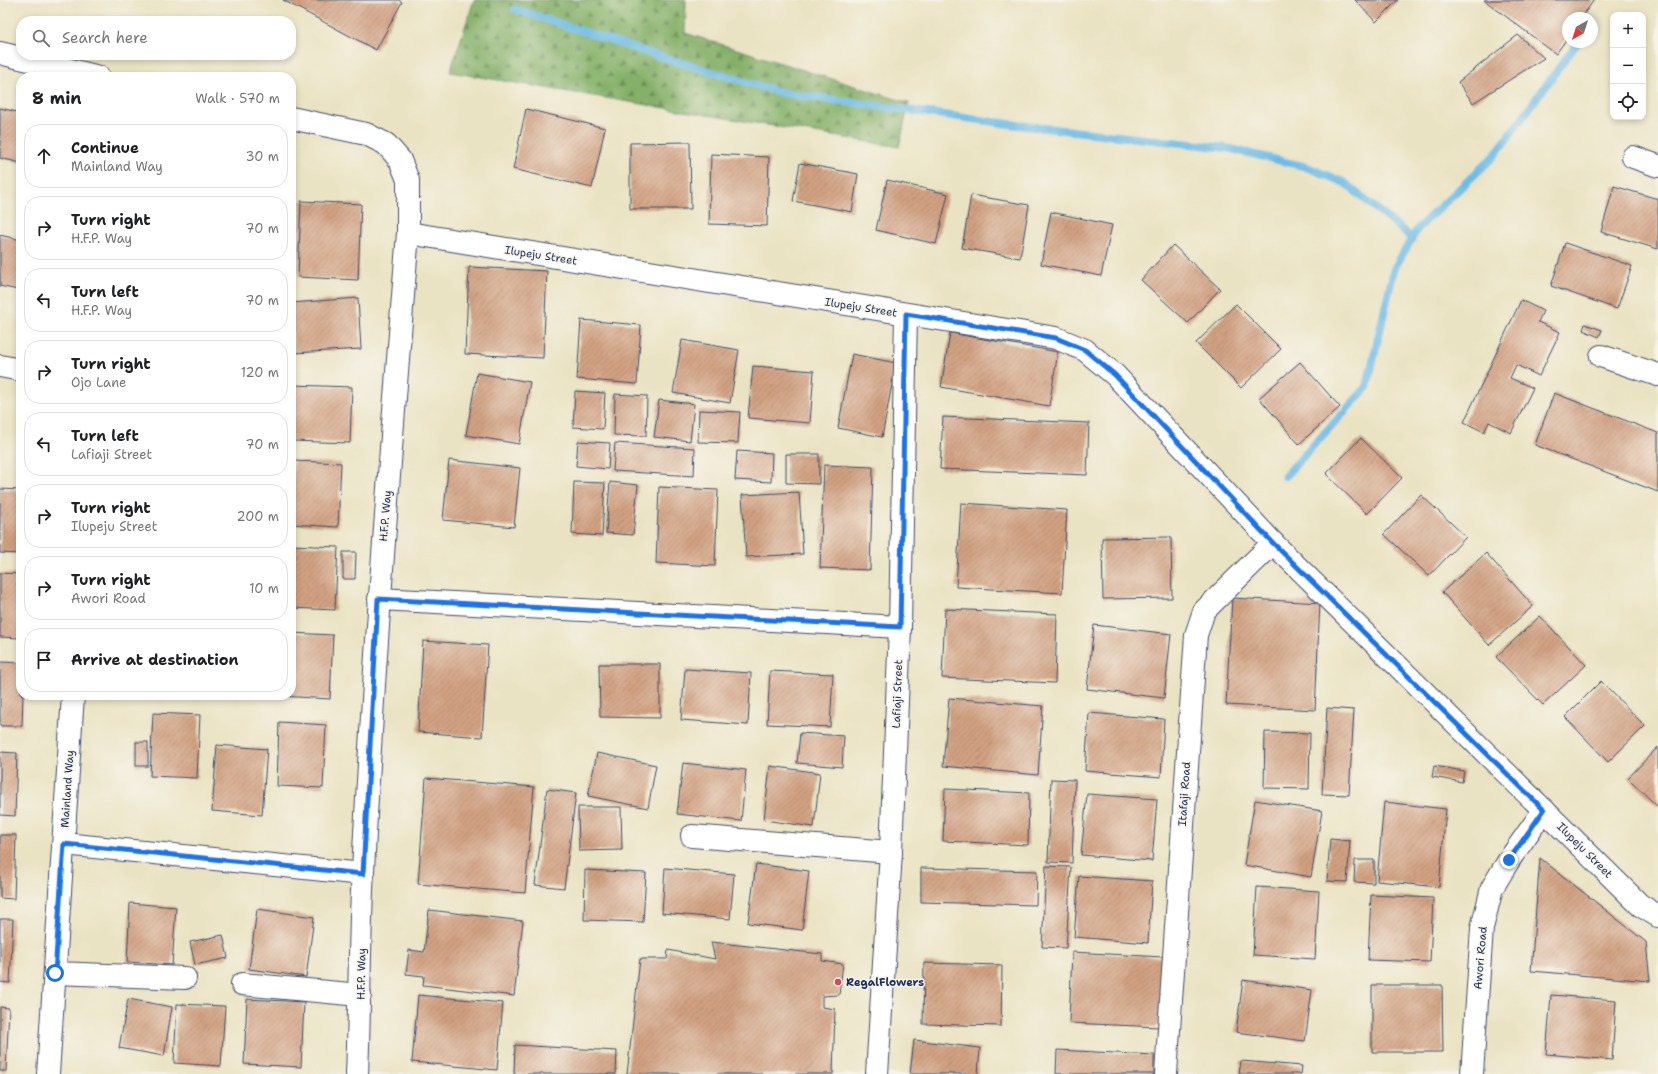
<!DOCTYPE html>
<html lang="en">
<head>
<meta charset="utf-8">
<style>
  :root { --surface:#fff; --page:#f2f2f2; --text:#202124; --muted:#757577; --line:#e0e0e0 }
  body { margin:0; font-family:"Shantell Sans",sans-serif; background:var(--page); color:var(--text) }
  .controls { position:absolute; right:12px; top:12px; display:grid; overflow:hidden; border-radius:8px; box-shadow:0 2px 6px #0003 }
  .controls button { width:36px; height:36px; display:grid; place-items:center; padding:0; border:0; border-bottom:1px solid var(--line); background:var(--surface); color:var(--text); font:20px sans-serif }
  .compass { position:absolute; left:1562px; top:12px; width:36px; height:36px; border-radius:50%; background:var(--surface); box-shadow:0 2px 6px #0003; rotate:219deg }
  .stop { position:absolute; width:12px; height:12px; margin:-9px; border:3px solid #1a73e8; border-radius:50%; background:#fff }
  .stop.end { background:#1a73e8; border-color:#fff; box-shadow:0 1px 4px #0008 }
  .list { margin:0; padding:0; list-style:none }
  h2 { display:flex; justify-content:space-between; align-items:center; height:52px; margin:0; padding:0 16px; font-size:17px }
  h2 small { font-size:13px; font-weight:400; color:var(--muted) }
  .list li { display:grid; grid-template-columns:26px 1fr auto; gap:12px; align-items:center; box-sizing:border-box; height:64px; margin:0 8px 8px; padding:0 8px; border:1px solid var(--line); border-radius:16px }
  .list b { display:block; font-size:15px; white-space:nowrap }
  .list p { margin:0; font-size:13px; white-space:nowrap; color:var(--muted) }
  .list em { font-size:13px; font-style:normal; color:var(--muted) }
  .icon { flex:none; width:22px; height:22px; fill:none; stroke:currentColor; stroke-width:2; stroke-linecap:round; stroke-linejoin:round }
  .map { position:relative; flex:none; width:1658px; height:1074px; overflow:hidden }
  .search { position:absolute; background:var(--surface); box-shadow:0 2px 6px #0003; left:16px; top:16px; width:280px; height:44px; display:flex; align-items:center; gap:10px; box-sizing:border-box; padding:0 14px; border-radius:16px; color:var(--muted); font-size:15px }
  .panel { position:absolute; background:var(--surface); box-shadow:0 2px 6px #0003; left:16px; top:72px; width:280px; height:628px; border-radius:16px }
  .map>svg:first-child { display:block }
  .forest { fill:url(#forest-firs); stroke:#507062 }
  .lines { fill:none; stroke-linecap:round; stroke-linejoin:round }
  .stream { stroke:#6dbce8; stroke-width:8 }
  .building { fill:url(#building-hatch) }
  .minor-casing { stroke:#3a4a6d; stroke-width:24 }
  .minor { stroke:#fff; stroke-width:22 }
  .route { stroke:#1a73e8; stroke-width:5 }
  .poi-dot { fill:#d1495b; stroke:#f7f3e8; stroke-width:1.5 }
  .labels { text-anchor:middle; stroke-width:3; stroke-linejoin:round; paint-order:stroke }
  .street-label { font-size:11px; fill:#1b2f5e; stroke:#f7f3e8 }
  .poi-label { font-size:11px; font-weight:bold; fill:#1b2f5e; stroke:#f7f3e8; text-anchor:start }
</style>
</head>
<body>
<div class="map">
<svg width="1658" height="1074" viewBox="0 0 1658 1074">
  <defs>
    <pattern id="forest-firs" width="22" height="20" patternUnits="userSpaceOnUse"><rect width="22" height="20" fill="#84b067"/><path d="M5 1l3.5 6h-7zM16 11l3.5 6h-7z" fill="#6b9058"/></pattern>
    <pattern id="building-hatch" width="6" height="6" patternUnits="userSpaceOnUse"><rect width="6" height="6" fill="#d2a181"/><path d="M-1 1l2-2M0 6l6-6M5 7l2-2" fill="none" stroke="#aa846d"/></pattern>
  </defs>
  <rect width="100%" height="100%" fill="#f7f3e8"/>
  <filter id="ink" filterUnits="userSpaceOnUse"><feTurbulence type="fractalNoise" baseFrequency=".025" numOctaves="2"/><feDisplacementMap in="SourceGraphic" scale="8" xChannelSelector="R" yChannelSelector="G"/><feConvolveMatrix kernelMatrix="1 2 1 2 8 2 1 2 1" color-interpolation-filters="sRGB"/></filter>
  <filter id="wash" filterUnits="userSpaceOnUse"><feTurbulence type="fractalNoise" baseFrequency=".012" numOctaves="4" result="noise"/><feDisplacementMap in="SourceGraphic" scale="16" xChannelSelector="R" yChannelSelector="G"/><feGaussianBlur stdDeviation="0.9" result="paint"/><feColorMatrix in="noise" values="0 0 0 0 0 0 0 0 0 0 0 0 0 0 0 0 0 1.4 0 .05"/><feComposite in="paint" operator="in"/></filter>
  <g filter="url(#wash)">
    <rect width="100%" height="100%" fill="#eae3c3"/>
    <polygon class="forest" points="474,0 686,0 685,33 909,103 899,147 450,72"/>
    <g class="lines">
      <g class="stream">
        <polyline points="515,9 655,55 783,93 1009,124 1227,148 1307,167 1345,183 1412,238"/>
        <polyline points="1285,476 1367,387 1394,269 1418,228 1494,156 1578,42"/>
      </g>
    </g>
    <g id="blocks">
      <g class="building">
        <polygon points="283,0 399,0 402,2 376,50"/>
        <polygon points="1355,0 1398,0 1376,22"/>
        <polygon points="1484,0 1594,0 1581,18 1568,18 1568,37 1556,54"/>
        <polygon points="1518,35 1544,58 1473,103 1458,82"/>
        <polygon points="0,108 21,113 21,163 0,158"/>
        <polygon points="526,109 605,128 592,188 513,169"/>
        <polygon points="690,142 691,209 630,209 630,143"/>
        <polygon points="711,154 769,157 767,226 709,224"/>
        <polygon points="800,163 858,174 852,212 793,201"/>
        <polygon points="887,180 948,194 936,244 876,230"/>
        <polygon points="1614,186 1658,199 1658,249 1601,232"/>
        <polygon points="971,195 1029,205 1020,258 962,248"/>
        <polygon points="301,201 361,204 358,280 298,277"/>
        <polygon points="1051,212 1112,225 1101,276 1041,264"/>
        <polygon points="0,235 21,240 21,279 18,290 0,286"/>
        <polygon points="1565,243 1632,266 1617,309 1551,286"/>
        <polygon points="1173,245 1220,289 1188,323 1141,280"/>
        <polygon points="469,267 547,271 543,358 465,354"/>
        <polygon points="358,298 361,349 294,353 291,303"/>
        <polygon points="1521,300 1543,311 1538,322 1560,332 1539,376 1516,365 1510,378 1533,388 1511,433 1489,422 1484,432 1464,422"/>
        <polygon points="1236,304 1281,349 1241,388 1196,343"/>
        <polygon points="581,320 641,325 637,384 577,379"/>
        <polygon points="1585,324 1602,330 1599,337 1583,330"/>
        <polygon points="950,333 1058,352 1049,406 941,387"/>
        <polygon points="682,340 739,350 730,403 673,393"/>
        <polygon points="852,354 896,363 882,437 838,428"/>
        <polygon points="1300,362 1340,407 1299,444 1259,398"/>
        <polygon points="753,366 814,371 810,423 748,418"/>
        <polygon points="477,373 530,382 519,444 466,435"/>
        <polygon points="292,385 352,387 350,443 291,441"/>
        <polygon points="575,391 605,393 603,429 573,427"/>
        <polygon points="1554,393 1658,433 1658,492 1535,445"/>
        <polygon points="615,394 647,396 646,436 614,435"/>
        <polygon points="659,400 694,404 690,441 654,437"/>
        <polygon points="699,410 740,412 738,443 698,442"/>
        <polygon points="943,417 1089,423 1087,475 940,469"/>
        <polygon points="1361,438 1402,478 1367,514 1326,474"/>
        <polygon points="578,441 610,443 608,469 576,466"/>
        <polygon points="615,443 695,448 694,476 613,471"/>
        <polygon points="737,451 772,453 771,482 735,480"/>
        <polygon points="786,454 819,454 819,484 786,483"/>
        <polygon points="449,460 520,468 514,527 443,520"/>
        <polygon points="294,461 341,463 338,527 291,524"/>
        <polygon points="824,465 873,467 870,570 820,568"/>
        <polygon points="574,482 605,483 602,536 572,534"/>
        <polygon points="610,482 638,485 633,535 606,533"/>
        <polygon points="659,487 718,490 715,566 656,563"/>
        <polygon points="0,489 21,490 21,554 0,553"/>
        <polygon points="799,492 803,554 746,557 742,495"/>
        <polygon points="1421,495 1466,537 1429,576 1384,534"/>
        <polygon points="961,503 1067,510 1062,593 956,587"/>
        <polygon points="1171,537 1172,598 1103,599 1102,538"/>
        <polygon points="291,545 338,547 335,610 291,608"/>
        <polygon points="343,552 356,552 355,579 343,579"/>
        <polygon points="1486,553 1533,606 1489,645 1442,592"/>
        <polygon points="0,573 21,574 21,638 0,637"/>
        <polygon points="1232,598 1320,603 1315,710 1226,705"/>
        <polygon points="945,609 1057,614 1055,683 942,678"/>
        <polygon points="1540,616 1586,665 1543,705 1496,657"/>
        <polygon points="1094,625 1171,634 1164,698 1087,689"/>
        <polygon points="291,633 333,635 330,699 281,696 281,695 291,695"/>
        <polygon points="423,641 488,645 482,737 418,732"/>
        <polygon points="0,662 21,663 21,695 23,695 22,726 0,726"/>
        <polygon points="599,664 660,664 660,718 600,717"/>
        <polygon points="685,669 751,673 748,725 681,720"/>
        <polygon points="770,671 833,674 830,727 767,724"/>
        <polygon points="1601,681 1645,726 1608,762 1565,717"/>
        <polygon points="949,698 1043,706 1038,775 943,766"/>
        <polygon points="1327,708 1354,710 1349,795 1322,794"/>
        <polygon points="153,713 200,715 197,778 150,776"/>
        <polygon points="1089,713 1164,719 1161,777 1085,771"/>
        <polygon points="279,722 326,725 323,788 277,786"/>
        <polygon points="1265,732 1310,733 1309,789 1264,788"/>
        <polygon points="800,733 844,736 842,767 797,763"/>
        <rect x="136" y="742" width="12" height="24"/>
        <polygon points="217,745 267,749 262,815 212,811"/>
        <polygon points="1658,747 1658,807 1628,778"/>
        <polygon points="0,752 17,753 15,816 0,815"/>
        <polygon points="597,753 656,765 648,808 588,796"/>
        <polygon points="683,763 746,770 741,821 677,814"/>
        <polygon points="770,766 820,773 814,827 764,820"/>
        <polygon points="1434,766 1464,771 1462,782 1432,777"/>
        <polygon points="426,778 534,787 525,893 418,884"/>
        <polygon points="1051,779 1075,780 1072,863 1048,862"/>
        <polygon points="547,789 576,793 564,888 535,885"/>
        <polygon points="945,789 1029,793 1028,845 943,841"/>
        <polygon points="1087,794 1157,799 1152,861 1081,855"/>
        <polygon points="1255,800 1322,811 1311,877 1244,865"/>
        <polygon points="1384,802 1446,809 1439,887 1377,881"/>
        <polygon points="578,807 621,807 622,850 579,851"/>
        <polygon points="0,835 16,835 14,899 0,898"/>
        <polygon points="1330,839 1350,841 1347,882 1327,881"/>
        <polygon points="1540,858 1646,942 1650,981 1531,971"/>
        <polygon points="1355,860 1374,860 1374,883 1354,882"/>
        <polygon points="756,864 809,871 802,930 748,923"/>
        <polygon points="1046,866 1071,867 1066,948 1042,947"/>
        <polygon points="665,868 734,874 730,919 662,913"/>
        <polygon points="921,868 1037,871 1036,905 921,902"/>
        <polygon points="585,870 646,873 643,922 584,920"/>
        <polygon points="1079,876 1152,881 1148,943 1074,937"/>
        <polygon points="1257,887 1319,891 1315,959 1253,955"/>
        <polygon points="1371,895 1433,898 1430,962 1368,960"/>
        <polygon points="130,903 176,907 172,965 127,962"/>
        <polygon points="257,909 314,917 306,977 249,969"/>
        <polygon points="429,910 523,921 514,996 423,985 424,976 406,974 409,950 424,952"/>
        <polygon points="0,919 13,919 10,983 0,982"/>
        <polygon points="223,935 228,958 195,965 190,942"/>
        <polygon points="711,942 822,954 822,961 843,964 839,995 822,996 822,1007 835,1009 833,1074 627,1074 640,959 667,959 668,950 715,959"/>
        <polygon points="1072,952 1163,957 1160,1027 1069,1023"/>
        <polygon points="924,963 1002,965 1001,1026 923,1024"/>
        <polygon points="1243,980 1312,990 1305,1041 1236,1032"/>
        <polygon points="1372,985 1442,985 1443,1052 1372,1052"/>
        <polygon points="418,995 503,1003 497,1070 412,1062"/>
        <polygon points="1551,995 1616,1000 1612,1060 1546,1054"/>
        <polygon points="128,999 172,1007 164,1056 119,1048"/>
        <polygon points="247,999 304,1002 301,1067 244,1064"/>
        <polygon points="177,1004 225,1006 221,1066 174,1063"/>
        <polygon points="0,1007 9,1008 6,1071 0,1071"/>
        <polygon points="914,1040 980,1048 978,1074 910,1074"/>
        <polygon points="515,1045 617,1051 616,1074 514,1074"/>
        <polygon points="1057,1050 1154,1055 1154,1074 1056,1074"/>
        <polygon points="1241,1061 1302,1066 1301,1074 1239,1074"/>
      </g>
    </g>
  </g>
  <g filter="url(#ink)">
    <use href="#blocks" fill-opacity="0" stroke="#3a4a6d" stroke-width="1"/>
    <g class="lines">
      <g class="minor-casing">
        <g id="minor">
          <polyline points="0,53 99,77"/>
          <path d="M291,118L366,134L386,144L400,160L408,180V233C391,446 374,658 363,871C359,939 360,1006 357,1074"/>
          <polyline points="1633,157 1658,166"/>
          <polyline points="408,233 1056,338 1085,350 1115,375 1273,543 1640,905 1658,916"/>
          <polyline points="1601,356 1658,375"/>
          <polyline points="0,366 21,370"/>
          <polyline points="379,599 900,627"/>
          <polyline points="692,836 891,852"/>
          <polyline points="64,844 363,874"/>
          <polyline points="55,973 185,978"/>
          <polyline points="242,984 360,995"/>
          <polyline points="48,1074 73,695"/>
          <polyline points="877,1074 891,852 900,627 906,315"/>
          <polyline points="1166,1074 1196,635 1204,611 1273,543"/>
          <polyline points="1472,1074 1482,928 1492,888 1509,860 1544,810"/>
        </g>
      </g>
      <use href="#minor" class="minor"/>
    </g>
  </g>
  <g class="lines" filter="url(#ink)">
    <polyline class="route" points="55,973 64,844 363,874 378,599 900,627 906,314 1056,338 1085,350 1115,375 1273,543 1544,810 1509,860"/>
  </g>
  <circle class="poi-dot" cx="838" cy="982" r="4"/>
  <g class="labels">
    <g class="street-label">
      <text transform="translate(541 255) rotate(9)" y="4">Ilupeju Street</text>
      <text transform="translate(861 307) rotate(9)" y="4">Ilupeju Street</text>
      <text transform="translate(385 516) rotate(-85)" y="4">H.F.P. Way</text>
      <text transform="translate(897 694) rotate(-88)" y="4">Lafiaji Street</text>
      <text transform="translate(67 789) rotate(-86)" y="4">Mainland Way</text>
      <text transform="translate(1184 794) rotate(-86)" y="4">Itafaji Road</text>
      <text transform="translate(1585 850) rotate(45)" y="4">Ilupeju Street</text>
      <text transform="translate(1480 958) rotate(-85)" y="4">Awori Road</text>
      <text transform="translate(361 974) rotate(-89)" y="4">H.F.P. Way</text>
    </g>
    <g class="poi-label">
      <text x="846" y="986">RegalFlowers</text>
    </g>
  </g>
</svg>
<div class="controls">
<button>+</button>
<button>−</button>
<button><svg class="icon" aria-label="locate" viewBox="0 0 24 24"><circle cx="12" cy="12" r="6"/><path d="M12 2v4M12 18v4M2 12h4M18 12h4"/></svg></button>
</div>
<svg class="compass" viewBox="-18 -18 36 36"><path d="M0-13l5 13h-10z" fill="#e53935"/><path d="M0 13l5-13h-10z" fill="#757577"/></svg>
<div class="stop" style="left:55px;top:973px"></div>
<div class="stop end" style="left:1509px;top:860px"></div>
<div class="search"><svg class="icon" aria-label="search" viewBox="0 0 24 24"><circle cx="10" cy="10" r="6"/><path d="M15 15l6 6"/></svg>Search here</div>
<section class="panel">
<h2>8 min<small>Walk · 570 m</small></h2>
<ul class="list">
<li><svg class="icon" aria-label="ahead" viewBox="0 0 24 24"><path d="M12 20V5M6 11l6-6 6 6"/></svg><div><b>Continue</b><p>Mainland Way</p></div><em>30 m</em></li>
<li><svg class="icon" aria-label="right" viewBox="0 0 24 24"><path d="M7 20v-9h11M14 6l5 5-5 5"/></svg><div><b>Turn right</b><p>H.F.P. Way</p></div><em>70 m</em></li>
<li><svg class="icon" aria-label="left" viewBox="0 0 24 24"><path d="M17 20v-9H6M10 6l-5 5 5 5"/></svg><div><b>Turn left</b><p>H.F.P. Way</p></div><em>70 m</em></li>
<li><svg class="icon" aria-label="right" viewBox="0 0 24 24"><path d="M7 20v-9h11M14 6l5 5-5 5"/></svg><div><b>Turn right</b><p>Ojo Lane</p></div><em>120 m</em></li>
<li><svg class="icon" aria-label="left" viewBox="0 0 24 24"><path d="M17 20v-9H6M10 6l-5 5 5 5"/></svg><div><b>Turn left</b><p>Lafiaji Street</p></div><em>70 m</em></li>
<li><svg class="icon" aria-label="right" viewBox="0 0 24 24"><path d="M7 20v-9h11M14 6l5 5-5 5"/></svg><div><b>Turn right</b><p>Ilupeju Street</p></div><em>200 m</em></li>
<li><svg class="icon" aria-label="right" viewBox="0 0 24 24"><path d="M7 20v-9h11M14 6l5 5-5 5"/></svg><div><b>Turn right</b><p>Awori Road</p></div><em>10 m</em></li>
<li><svg class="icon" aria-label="arrive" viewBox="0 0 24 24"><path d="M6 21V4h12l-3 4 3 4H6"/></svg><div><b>Arrive at destination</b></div></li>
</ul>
</section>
</div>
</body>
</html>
